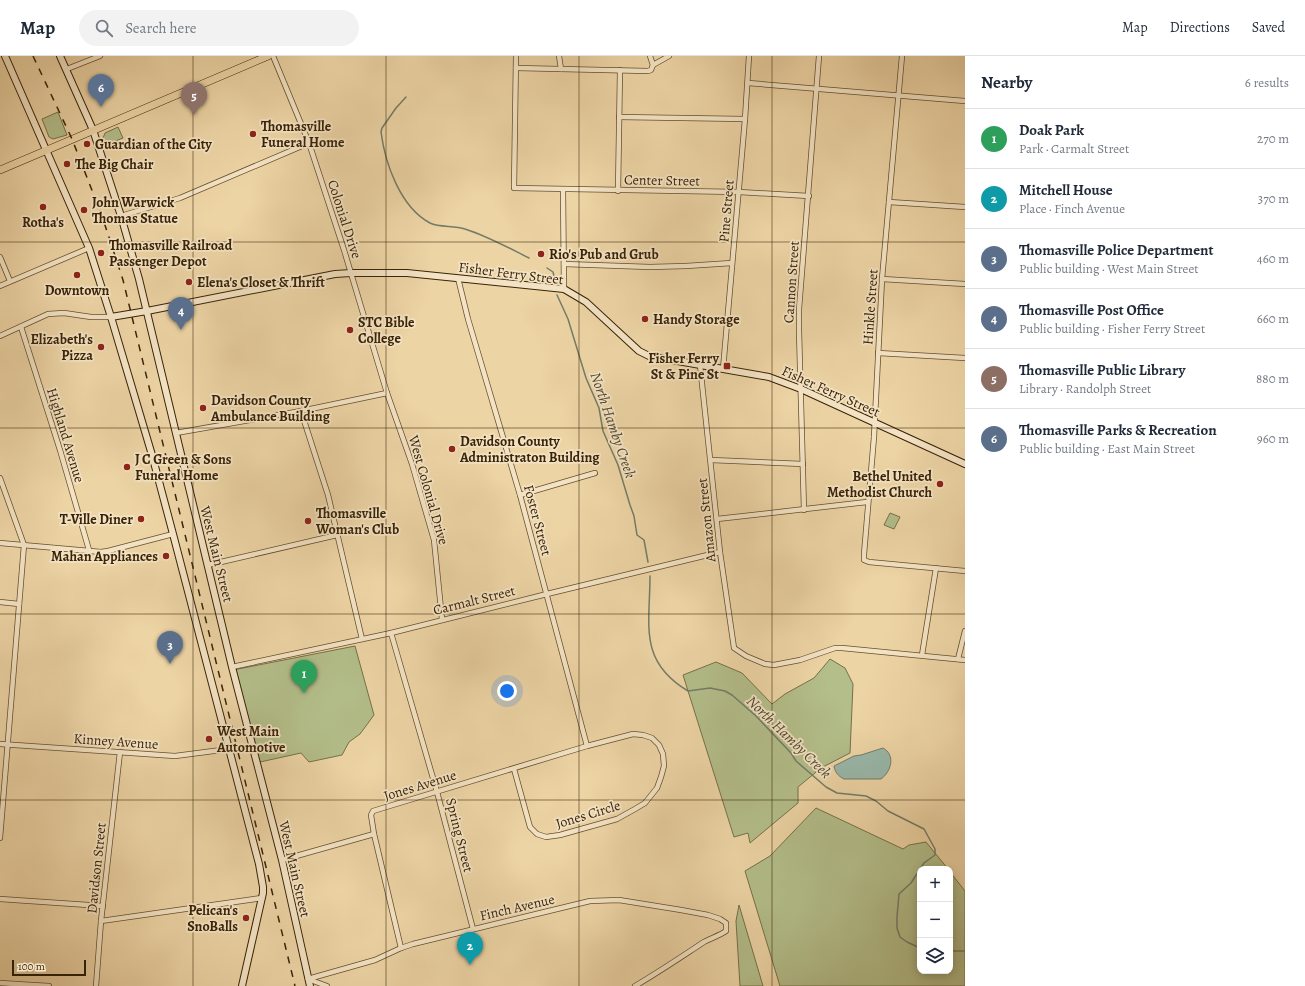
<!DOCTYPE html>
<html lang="en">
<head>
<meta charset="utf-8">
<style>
  :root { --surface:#fff; --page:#f2f2f3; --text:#1f2937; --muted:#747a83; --line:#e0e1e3; --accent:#0f766e }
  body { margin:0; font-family:Alegreya,serif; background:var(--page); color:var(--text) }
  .controls { position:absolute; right:12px; bottom:12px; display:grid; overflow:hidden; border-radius:8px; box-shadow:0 2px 10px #0003 }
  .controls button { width:36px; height:36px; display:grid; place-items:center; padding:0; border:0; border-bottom:1px solid var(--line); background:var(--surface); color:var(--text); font:20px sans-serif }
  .scale { position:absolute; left:12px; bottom:10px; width:74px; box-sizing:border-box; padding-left:4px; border:2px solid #392307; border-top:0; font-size:11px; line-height:14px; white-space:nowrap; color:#392307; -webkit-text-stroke:3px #f3e3c4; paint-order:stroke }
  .you { position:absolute; left:507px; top:635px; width:14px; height:14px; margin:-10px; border:3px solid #fff; border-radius:50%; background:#1a73e8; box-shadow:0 0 0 6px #1a73e833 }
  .badge { display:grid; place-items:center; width:26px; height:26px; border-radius:50%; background:var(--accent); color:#fff; font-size:13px; font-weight:700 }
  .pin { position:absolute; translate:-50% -33px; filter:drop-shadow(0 1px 2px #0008) }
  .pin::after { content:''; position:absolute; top:21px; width:14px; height:12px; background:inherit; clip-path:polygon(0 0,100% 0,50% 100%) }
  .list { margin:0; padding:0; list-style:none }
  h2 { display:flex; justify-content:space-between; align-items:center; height:52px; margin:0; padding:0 16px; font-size:17px }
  h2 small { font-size:13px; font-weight:400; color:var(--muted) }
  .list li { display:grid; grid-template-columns:26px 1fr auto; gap:12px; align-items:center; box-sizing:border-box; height:60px; padding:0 16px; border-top:1px solid var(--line) }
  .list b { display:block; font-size:15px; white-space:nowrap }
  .list p { margin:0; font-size:13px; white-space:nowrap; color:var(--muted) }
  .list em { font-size:13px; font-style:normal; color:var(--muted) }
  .icon { flex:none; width:22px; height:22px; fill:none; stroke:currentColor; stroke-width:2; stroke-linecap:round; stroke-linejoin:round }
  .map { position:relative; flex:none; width:965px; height:930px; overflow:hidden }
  header { display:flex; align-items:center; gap:24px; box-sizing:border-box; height:56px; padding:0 20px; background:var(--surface); border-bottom:1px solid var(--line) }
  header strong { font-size:19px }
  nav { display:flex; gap:22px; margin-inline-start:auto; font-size:14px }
  .search { width:280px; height:36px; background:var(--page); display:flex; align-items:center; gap:10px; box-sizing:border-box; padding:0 14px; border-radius:22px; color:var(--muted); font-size:15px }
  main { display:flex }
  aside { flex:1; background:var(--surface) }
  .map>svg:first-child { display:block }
  .green { fill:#b3be8a; stroke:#767048 }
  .water { fill:#99b8aa; stroke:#737c69 }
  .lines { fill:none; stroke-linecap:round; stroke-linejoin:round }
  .stream { stroke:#737c69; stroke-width:1.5 }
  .street-casing { stroke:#664f2e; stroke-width:6 }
  .secondary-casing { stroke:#392307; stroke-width:8 }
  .primary-casing { stroke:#392307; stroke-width:8 }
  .street { stroke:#f3e3c4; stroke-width:4.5 }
  .secondary { stroke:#f3e3c4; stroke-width:6 }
  .primary { stroke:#edd4a5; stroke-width:7 }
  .rail { stroke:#392307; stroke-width:1.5; stroke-dasharray:7 7; stroke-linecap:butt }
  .grid { fill:none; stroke:#392307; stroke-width:1; stroke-opacity:0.55 }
  .poi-dot { fill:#8f2418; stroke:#f3e3c4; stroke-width:1.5 }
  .labels { text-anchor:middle; stroke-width:3.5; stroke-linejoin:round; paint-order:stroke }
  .poi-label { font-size:14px; font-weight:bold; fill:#392307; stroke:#f3e3c4; text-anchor:start }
  .street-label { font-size:14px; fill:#392307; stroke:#f3e3c4 }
  .water-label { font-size:15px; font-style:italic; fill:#514830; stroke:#f3e3c4 }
</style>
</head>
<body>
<header>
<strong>Map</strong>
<div class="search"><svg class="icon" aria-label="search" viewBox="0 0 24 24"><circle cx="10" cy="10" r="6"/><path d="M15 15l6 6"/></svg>Search here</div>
<nav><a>Map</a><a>Directions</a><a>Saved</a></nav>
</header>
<main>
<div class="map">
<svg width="965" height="930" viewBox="0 0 965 930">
  <rect width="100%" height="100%" fill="#edd4a5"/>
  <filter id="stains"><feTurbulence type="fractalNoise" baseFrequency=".005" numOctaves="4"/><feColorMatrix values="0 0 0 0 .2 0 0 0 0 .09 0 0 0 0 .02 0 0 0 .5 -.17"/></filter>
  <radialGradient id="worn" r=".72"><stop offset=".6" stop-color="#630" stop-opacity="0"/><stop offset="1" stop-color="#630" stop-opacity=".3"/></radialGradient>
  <g class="green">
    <polygon points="58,56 67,79 53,83 49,81 42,63"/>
    <polygon points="118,71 123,82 105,89 103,82 105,77"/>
    <polygon points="890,457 900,461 894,473 884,469"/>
    <polygon points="355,590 374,659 360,678 349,686 342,699 309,706 301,697 260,706 233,614"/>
    <polygon points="830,603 845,612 853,628 850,697 821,712 798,731 798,747 750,787 748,777 734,781 683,619 716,606 742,617 772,648 785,638 814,622"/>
    <polygon points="816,752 903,793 909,789 926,786 948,813 920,813 920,915 950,915 950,816 965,835 965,930 780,930 745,815 770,800"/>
    <polygon points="739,849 763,930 740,930 736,865"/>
  </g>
  <path class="water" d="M883,692C896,699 891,716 881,723H844C838,720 835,716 834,710L854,700L861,699Z"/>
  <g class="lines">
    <g class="stream">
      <path d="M406,41L396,52L382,72L381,76C385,107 400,151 430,167C440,172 454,169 465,173C487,180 509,192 529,202"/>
      <polyline points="547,212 553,216 556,228"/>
      <polyline points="557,239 568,263 586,322 599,352 603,375 618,409 630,449 634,460 637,479 644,484 648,506"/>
      <path d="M650,520C650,569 638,605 688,635L710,632L725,635L732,639L756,660L791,697L796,705L826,731L837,737L866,740L876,745L888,755L924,773L935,793V799L924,807L911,827L899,838L897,861V872L900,881L907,886L920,892"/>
      <polyline points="950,895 965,895"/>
    </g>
    <g class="street-casing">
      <g id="street">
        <polyline points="273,0 309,87 344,194 387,337 412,408 434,484 442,563"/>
        <polyline points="516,0 514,132 739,136 809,140"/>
        <polyline points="559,0 561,13"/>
        <polyline points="650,0 653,9"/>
        <polyline points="902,0 882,223 874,381 864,498 864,504 869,506 965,515"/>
        <polyline points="516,12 648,15 651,14 653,9 669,0"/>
        <polyline points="67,13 100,0"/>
        <polyline points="748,27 965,45"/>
        <polyline points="619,61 745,63"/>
        <polyline points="563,134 564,233"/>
        <polyline points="618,135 620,14"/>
        <polyline points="889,146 965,151"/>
        <polyline points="121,160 180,142 309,87"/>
        <polyline points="0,201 10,225"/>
        <polyline points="564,208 650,211 686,210 732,207"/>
        <polyline points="458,222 468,263 520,439 587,690"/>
        <polyline points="882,223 965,228"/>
        <polyline points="0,230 89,192"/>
        <polyline points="21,271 60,394 89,494"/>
        <polyline points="0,280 48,258 64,257 91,261 111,261"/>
        <polyline points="878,297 965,302"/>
        <polyline points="700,309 720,496 734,592 746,600 765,608 774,609 800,604 835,592 842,592 965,604"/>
        <polyline points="723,313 745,63 749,0"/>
        <polyline points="301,355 328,439 362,583"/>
        <polyline points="176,377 301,355 387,337"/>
        <polyline points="711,404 803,408"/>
        <polyline points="0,422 24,489 0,782"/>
        <polyline points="520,439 595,417"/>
        <polyline points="804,454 799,275 799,253 819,0"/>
        <polyline points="717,463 867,446"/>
        <polyline points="0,487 101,496 108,495 173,478"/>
        <polyline points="208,509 337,479"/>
        <polyline points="0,546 19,548"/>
        <polyline points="391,577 437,736 473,873"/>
        <polyline points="922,599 936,512"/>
        <polyline points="958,603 965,575"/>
        <polyline points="232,611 391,577 547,538 720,496"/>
        <polyline points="0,688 175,700 229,693"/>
        <polyline points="282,804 374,778"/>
        <polyline points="0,843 103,850"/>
        <polyline points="101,865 262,842"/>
        <polyline points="401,892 374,778 371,759 373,755 587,690 633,678 643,679 652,682 659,689 663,698 664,710 661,721 657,732 645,747 635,753 617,763 560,779 546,781 537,778 530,771 514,713"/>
        <path d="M308,923L375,904L401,892L413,888L590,845L619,844L681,854L708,859L720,863L726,867V875C719,880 711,882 704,886C681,901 659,916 635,930"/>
        <polyline points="308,923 327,930"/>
        <polyline points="0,927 49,930"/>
        <polyline points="96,930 101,865 120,696"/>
      </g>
    </g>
    <g class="secondary-casing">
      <g id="secondary">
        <polyline points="5,0 89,192 111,261 152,399 173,478 259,808 263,831 263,837 242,930"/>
        <polyline points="60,0 93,74 121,160 139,223 232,611 282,804 310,930"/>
        <polyline points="111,261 147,255 335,218 351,217 407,217 564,233 586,246 639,295 649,300 769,321 801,333 965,408"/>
      </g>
    </g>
    <g class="primary-casing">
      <polyline id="primary" points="0,114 268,0"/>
    </g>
    <use href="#street" class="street"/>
    <use href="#secondary" class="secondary"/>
    <use href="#primary" class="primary"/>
    <polyline class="rail" points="33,0 72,83 102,160 123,224 295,930"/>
  </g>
  <path class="grid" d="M193,0V930M386,0V930M579,0V930M772,0V930M0,186H965M0,372H965M0,558H965M0,744H965"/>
  <g class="poi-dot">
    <circle cx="253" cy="78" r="4"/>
    <circle cx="87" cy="88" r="4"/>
    <circle cx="67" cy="108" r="4"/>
    <circle cx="43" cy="151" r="4"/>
    <circle cx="84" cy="154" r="4"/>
    <circle cx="101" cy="197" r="4"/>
    <circle cx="541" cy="198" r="4"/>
    <circle cx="77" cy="219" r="4"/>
    <circle cx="189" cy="226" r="4"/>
    <circle cx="645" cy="263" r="4"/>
    <circle cx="350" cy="274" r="4"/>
    <circle cx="101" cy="291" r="4"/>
    <rect x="723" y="306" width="8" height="8" rx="2"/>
    <circle cx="203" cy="352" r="4"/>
    <circle cx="452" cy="393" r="4"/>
    <circle cx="127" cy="411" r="4"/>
    <circle cx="940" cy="428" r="4"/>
    <circle cx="141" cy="463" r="4"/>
    <circle cx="308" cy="465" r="4"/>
    <circle cx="166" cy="500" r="4"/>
    <circle cx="209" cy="683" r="4"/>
    <circle cx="246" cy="862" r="4"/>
  </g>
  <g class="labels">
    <g class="poi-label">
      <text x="261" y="75">Thomasville<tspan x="261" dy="16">Funeral Home</tspan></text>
      <text x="95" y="93">Guardian of the City</text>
      <text x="75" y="113">The Big Chair</text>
      <text x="92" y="151">John Warwick<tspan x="92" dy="16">Thomas Statue</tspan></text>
      <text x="43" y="171" text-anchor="middle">Rotha's</text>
      <text x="109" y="194">Thomasville Railroad<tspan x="109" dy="16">Passenger Depot</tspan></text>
      <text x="549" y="203">Rio's Pub and Grub</text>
      <text x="197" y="231">Elena's Closet &amp; Thrift</text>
      <text x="77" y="239" text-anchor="middle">Downtown</text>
      <text x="653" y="268">Handy Storage</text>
      <text x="358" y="271">STC Bible<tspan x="358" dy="16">College</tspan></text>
      <text x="93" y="288" text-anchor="end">Elizabeth's<tspan x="93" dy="16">Pizza</tspan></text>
      <text x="719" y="307" text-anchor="end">Fisher Ferry<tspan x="719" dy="16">St &amp; Pine St</tspan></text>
      <text x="211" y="349">Davidson County<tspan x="211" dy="16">Ambulance Building</tspan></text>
      <text x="460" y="390">Davidson County<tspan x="460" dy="16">Administraton Building</tspan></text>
      <text x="135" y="408">J C Green &amp; Sons<tspan x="135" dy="16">Funeral Home</tspan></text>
      <text x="932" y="425" text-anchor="end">Bethel United<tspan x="932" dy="16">Methodist Church</tspan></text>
      <text x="316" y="462">Thomasville<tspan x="316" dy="16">Woman's Club</tspan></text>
      <text x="133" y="468" text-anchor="end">T-Ville Diner</text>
      <text x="158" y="505" text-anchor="end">Mahan Appliances</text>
      <text x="217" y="680">West Main<tspan x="217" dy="16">Automotive</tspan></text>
      <text x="238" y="859" text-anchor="end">Pelican's<tspan x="238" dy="16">SnoBalls</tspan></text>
    </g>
    <g class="street-label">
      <text transform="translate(662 124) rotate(1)" y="5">Center Street</text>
      <text transform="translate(726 155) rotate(-85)" y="5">Pine Street</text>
      <text transform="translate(345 163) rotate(72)" y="5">Colonial Drive</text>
      <text transform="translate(511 217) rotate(7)" y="5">Fisher Ferry Street</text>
      <text transform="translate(791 226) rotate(-86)" y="5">Cannon Street</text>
      <text transform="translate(870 251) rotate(-86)" y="5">Hinkle Street</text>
      <text transform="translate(831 335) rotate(24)" y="5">Fisher Ferry Street</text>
      <text transform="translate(66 379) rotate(73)" y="5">Highland Avenue</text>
      <text transform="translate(429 434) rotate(74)" y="5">West Colonial Drive</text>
      <text transform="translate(538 464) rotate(75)" y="5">Foster Street</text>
      <text transform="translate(706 464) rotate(-96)" y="5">Amazon Street</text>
      <text transform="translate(217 498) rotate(76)" y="5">West Main Street</text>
      <text transform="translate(474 544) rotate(-14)" y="5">Carmalt Street</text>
      <text transform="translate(116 685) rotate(4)" y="5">Kinney Avenue</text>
      <text transform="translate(420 729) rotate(-17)" y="5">Jones Avenue</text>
      <text transform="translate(588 758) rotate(-17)" y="5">Jones Circle</text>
      <text transform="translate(460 779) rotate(76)" y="5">Spring Street</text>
      <text transform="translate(96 812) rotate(-84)" y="5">Davidson Street</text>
      <text transform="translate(295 813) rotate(77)" y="5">West Main Street</text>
      <text transform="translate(517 851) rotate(-13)" y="5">Finch Avenue</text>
    </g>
    <g class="water-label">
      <text transform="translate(613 369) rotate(71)" y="5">North Hamby Creek</text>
      <text transform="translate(789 681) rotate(44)" y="5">North Hamby Creek</text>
    </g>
  </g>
  <rect width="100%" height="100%" filter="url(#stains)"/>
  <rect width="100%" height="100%" fill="url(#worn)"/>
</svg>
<div class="controls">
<button>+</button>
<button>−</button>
<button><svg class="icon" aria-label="layers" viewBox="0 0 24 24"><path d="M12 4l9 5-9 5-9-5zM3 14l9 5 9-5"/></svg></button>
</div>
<div class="scale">100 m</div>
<div class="you"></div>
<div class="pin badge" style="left:304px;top:637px;background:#2e9e5b">1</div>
<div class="pin badge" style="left:470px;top:909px;background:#0f9aa8">2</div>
<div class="pin badge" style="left:170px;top:608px;background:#5c6f8a">3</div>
<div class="pin badge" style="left:181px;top:274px;background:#5c6f8a">4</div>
<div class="pin badge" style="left:194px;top:59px;background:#8d6e63">5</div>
<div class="pin badge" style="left:101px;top:51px;background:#5c6f8a">6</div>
</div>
<aside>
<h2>Nearby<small>6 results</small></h2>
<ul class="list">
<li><span class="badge" style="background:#2e9e5b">1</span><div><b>Doak Park</b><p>Park · Carmalt Street</p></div><em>270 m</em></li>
<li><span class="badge" style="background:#0f9aa8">2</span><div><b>Mitchell House</b><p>Place · Finch Avenue</p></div><em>370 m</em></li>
<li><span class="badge" style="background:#5c6f8a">3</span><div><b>Thomasville Police Department</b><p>Public building · West Main Street</p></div><em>460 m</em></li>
<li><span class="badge" style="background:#5c6f8a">4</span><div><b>Thomasville Post Office</b><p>Public building · Fisher Ferry Street</p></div><em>660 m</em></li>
<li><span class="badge" style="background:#8d6e63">5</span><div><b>Thomasville Public Library</b><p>Library · Randolph Street</p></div><em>880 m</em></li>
<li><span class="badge" style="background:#5c6f8a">6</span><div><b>Thomasville Parks &amp; Recreation</b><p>Public building · East Main Street</p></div><em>960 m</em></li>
</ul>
</aside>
</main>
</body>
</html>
